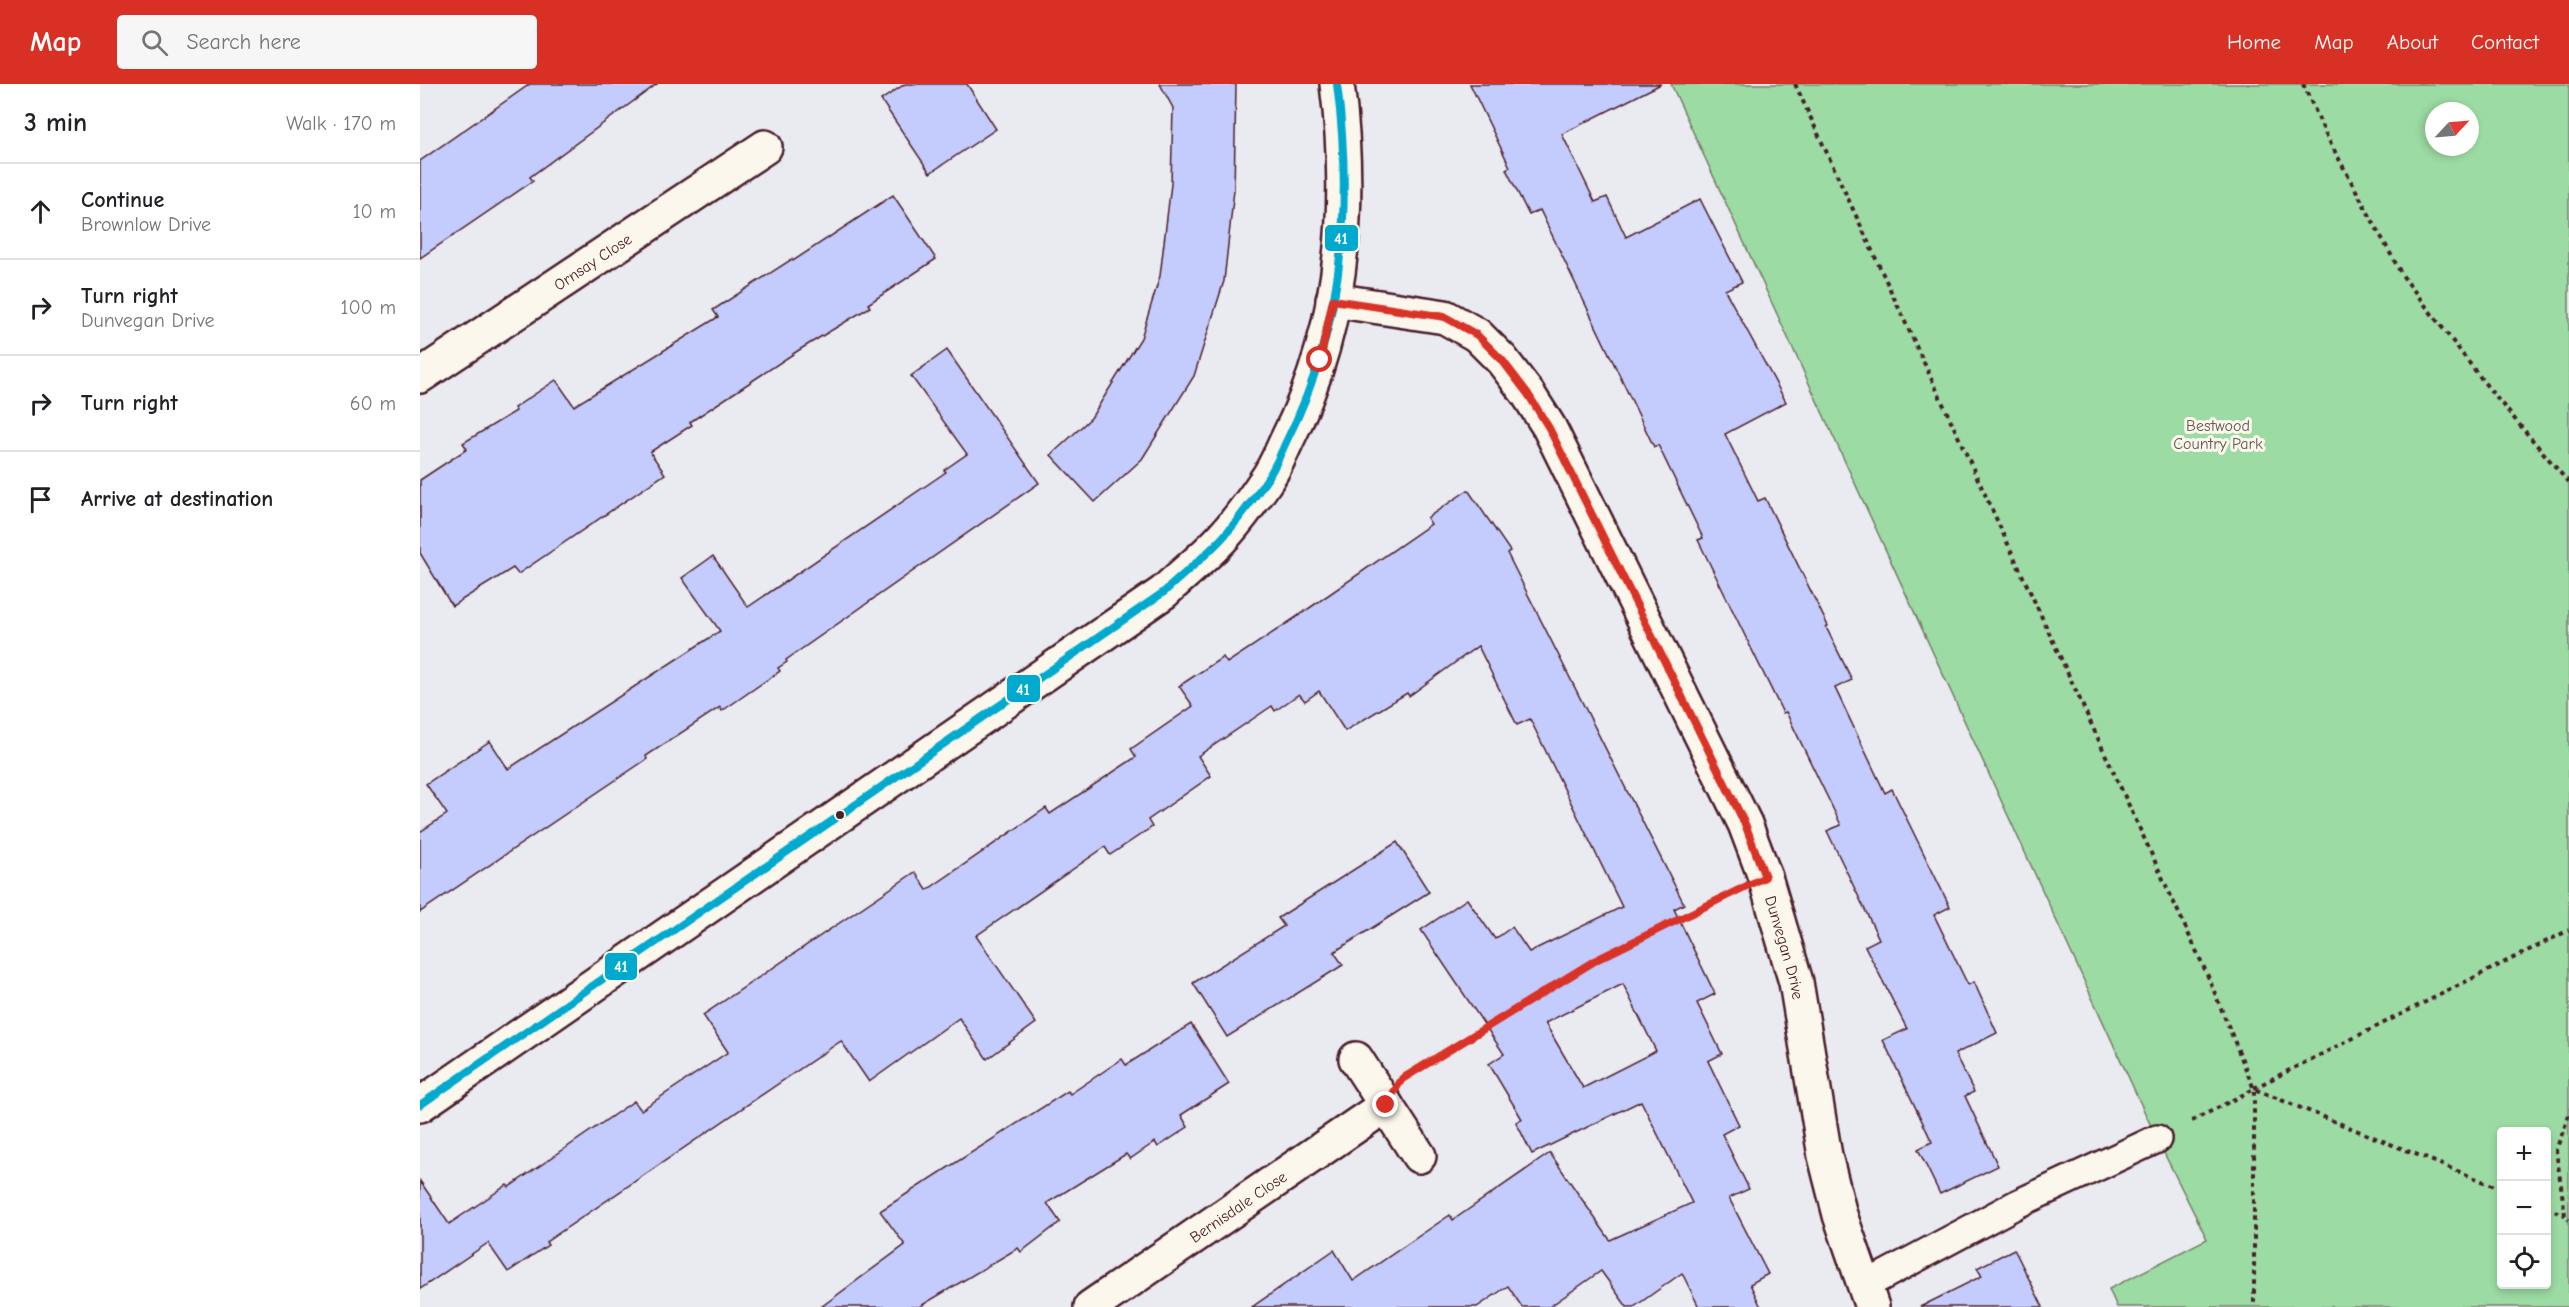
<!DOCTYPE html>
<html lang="en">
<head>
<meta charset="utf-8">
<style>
  :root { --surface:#fff; --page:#f6f6f6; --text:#202124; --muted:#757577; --line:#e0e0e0; --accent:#d93025 }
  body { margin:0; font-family:"Comic Neue",sans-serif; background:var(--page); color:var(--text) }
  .controls { position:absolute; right:18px; bottom:18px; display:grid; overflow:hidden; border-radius:6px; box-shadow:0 3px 9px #0003 }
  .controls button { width:54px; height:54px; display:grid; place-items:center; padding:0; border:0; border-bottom:2px solid var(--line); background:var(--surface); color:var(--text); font:30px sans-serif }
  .compass { position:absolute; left:2005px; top:18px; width:54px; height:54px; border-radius:50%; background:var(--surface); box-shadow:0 3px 9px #0003; rotate:64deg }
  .stop { position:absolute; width:18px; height:18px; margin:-14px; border:4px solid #d93025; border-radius:50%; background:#fff }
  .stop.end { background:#d93025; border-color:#fff; box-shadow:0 2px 6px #0008 }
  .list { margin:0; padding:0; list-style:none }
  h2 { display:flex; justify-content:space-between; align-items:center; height:78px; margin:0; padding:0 24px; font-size:26px }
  h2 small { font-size:20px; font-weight:400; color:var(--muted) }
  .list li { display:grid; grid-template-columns:39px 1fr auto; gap:18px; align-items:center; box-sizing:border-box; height:96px; padding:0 24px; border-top:2px solid var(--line) }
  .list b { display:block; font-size:22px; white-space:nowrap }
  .list p { margin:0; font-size:20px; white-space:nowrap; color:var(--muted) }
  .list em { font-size:20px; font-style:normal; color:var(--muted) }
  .icon { flex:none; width:33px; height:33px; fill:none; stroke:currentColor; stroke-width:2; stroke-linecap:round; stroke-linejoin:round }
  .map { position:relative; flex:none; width:2149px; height:1223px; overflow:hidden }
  header { display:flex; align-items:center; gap:36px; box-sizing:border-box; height:84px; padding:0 30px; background:var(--accent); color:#fff }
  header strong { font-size:28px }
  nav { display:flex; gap:33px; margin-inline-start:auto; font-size:21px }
  .search { width:420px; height:54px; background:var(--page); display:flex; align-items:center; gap:15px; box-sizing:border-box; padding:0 21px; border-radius:6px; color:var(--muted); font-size:22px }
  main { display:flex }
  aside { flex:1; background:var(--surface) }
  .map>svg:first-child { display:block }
  .green { fill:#9cdba3; stroke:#737d67; stroke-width:1.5; fill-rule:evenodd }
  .building { fill:#c4cbfd; stroke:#4a1f2b; stroke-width:1.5; fill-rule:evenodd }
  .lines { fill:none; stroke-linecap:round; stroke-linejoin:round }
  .lane-casing { stroke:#4a1f2b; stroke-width:32 }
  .street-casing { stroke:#4a1f2b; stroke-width:38 }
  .path { stroke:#4a1f2b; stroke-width:4; stroke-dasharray:4.5 4.5; stroke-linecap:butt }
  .lane { stroke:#fbf7ec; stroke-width:27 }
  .street { stroke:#fbf7ec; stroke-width:33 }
  .bus-1-casing { stroke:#fbf7ec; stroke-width:12 }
  .bus-1 { stroke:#00a9ce; stroke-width:8 }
  .route { stroke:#d93025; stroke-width:8 }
  .bus-dot { fill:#4a1f2b; stroke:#fbf7ec; stroke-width:2 }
  .labels { text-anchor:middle; stroke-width:6; stroke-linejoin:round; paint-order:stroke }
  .street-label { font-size:16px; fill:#4a1f2b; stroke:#fbf7ec }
  .park-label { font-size:16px; fill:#63574f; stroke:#fbf7ec }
  .line-badge { stroke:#fbf7ec; stroke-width:2 }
  .badge-label { font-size:16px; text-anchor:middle; font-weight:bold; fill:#fff }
</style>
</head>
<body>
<header>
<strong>Map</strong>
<div class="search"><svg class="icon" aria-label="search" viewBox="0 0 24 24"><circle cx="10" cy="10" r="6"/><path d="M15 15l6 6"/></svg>Search here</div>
<nav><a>Home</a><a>Map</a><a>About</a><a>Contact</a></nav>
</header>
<main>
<aside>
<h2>3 min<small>Walk · 170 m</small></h2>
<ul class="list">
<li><svg class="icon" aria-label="ahead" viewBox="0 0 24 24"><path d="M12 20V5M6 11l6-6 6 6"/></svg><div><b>Continue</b><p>Brownlow Drive</p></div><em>10 m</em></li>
<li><svg class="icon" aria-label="right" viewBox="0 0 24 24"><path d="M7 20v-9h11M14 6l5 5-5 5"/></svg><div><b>Turn right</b><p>Dunvegan Drive</p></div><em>100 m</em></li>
<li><svg class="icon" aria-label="right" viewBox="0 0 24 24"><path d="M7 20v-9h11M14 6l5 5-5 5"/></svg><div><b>Turn right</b></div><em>60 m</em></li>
<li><svg class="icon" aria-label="arrive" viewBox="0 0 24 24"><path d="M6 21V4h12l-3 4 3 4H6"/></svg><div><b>Arrive at destination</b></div></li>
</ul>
</aside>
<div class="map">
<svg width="2149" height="1223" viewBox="0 0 2149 1223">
  <rect width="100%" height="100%" fill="#eaeaf1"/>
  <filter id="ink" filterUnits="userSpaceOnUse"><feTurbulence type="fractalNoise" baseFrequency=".0167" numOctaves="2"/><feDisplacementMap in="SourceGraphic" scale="12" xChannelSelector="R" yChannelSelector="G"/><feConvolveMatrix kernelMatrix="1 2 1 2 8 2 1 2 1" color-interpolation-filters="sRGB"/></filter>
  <g filter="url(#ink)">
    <path class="green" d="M1251,0H2149V1223H1697L1689,1205L1787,1155L1737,1055ZM2014,27H2050V63H2014ZM2082,1048H2126V1200H2082Z"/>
    <g class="building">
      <polygon points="110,0 237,0 110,93 113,97 0,174 0,77"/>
      <polygon points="485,0 547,0 576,45 510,89 461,16"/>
      <polygon points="740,0 816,0 814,106 804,197 774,292 722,375 675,418 631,371 671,334 721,254 740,192 751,100 753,24"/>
      <polygon points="1050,0 1241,0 1142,50 1175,118 1187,113 1206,153 1280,115 1322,198 1305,206 1366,318 1305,350 1338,417 1345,414 1408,542 1406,543 1432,596 1415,604 1465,709 1472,705 1530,823 1514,831 1548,901 1554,898 1577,949 1535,970 1554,1008 1545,1012 1578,1082 1520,1110 1498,1065 1512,1058 1463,956 1487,945 1445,862 1459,855 1407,747 1421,741 1366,628 1363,629 1278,456 1283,454 1238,361 1234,363 1120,126 1109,131 1086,85 1090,83"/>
      <polygon points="473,111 516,175 448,220 450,223 379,266 270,338 272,341 230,368 245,390 98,490 93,484 32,522 0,469 0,396 47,365 43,359 96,327 94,324 136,296 154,322 298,233 293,226 372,175 373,177"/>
      <polygon points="527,266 619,399 366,576 367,578 358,584 360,587 302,627 300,623 226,672 227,675 0,828 0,748 27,730 6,700 70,657 88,685 300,547 262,494 293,472 328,523 526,388 524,386 547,370 491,292"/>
      <path d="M1048,406L1090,467L1087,469L1264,820L1254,825L1295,910L1277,919L1302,970L1288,977L1319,1041L1302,1050L1329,1105L1309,1114L1348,1190L1330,1200L1341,1223H1279L1262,1189L1214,1223H1207L1181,1187L1129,1223H1102L1088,1202L1057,1223H832L914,1166L933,1197L1030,1131L1033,1136L1130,1069L1190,1156L1272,1119L1221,1017L1112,1070L1096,1038L1102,1035L1069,980L1084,970L1001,846L1047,815L1075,855L1092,843L1109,868L1202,823L1110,635L1097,641L1058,562L989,612L987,609L925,647L899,607L885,617L879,610L855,627L852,622L778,672L791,692L728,736L732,743L690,771L685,763L556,852L616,939L567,975L539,934L449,998L421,957L126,1158L128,1161L88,1188L68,1159L0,1205V1097L29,1140L87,1101L89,1103L214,1017L221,1026L308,968L283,931L495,788L507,806L626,724L630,730L716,673L711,665L773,622L759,602L803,573L807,579L875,534L1011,440L1007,434ZM1203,900L1236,967L1163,1004L1125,939Z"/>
      <polygon points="977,758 1009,808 914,868 923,881 807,953 773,899 864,842 858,834"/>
      <polygon points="771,940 809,1000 761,1031 768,1043 738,1063 735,1058 710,1075 706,1070 627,1119 640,1138 601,1168 598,1164 499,1223 401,1223 485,1161 460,1127 648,1007 650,1010 702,975 706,981"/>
      <polygon points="1594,1165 1623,1223 1500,1223 1562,1192 1557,1184"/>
    </g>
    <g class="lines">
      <g class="lane-casing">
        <polyline id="lane" points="1444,1202 1597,1120 1737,1055"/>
      </g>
      <g class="street-casing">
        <g id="street">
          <path id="s1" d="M913,216L1025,233L1057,251L1082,276L1108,310L1129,343L1325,740L1345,793L1376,898L1405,1072L1420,1131L1452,1223"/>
          <path id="s2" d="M0,292L345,63"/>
          <polyline points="936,975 999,1072"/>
          <path d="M0,1021L744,508C764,489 786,472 804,452C819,435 833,416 845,398C854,386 860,371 866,358C923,246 933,123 917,0"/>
          <path id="s3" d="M671,1223L966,1021"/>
        </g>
      </g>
      <g class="path">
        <polyline points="1375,0 1787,890 1834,1005 2082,1105"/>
        <polyline points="1883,0 1907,53 1982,191 2070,306 2149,399"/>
        <polyline points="995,987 1176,876 1307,812"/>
        <polyline points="1834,1004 2149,846"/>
        <polyline points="2149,1031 2136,1066 2145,1131 2149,1136"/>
        <polyline points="1772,1037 1834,1005 1834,1223"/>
        <polyline points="2126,1124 2145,1131"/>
      </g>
      <use href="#lane" class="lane"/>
      <use href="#street" class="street"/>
      <g class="bus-1-casing">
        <path id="bus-1" d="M0,1021L744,508C764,489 786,472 804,452C819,435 833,416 845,398C854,386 860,371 866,358C923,246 933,123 917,0"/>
      </g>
      <use href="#bus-1" class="bus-1"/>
    </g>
  </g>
  <g class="lines" filter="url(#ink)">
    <polyline class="route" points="900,276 913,216 1025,233 1057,251 1082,276 1108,310 1129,344 1325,740 1345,793 1176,876 982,995 966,1021"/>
  </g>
  <circle class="bus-dot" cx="420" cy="731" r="5"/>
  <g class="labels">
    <g class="street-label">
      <text dy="6" stroke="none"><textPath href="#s2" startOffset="207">Ornsay Close</textPath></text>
      <text dy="6" stroke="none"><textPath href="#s1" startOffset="840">Dunvegan Drive</textPath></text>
      <text dy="6" stroke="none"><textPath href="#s3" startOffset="178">Bernisdale Close</textPath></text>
    </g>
    <g class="park-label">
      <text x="1798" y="347">Bestwood<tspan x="1798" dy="18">Country Park</tspan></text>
    </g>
  </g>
  <g class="line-badge">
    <rect x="904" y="140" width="35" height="28" rx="6" fill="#00a9ce"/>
    <rect x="586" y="590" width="35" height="29" rx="6" fill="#00a9ce"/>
    <rect x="184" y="868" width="34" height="29" rx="6" fill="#00a9ce"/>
  </g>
  <g class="badge-label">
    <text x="921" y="160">41</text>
    <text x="603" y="611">41</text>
    <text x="201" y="888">41</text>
  </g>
</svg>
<div class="controls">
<button>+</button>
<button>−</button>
<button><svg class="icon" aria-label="locate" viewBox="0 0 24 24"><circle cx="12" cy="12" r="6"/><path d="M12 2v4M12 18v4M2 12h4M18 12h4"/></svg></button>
</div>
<svg class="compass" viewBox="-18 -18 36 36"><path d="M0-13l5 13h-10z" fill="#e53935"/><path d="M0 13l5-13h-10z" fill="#757577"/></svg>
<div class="stop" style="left:900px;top:276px"></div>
<div class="stop end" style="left:966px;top:1021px"></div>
</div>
</main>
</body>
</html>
